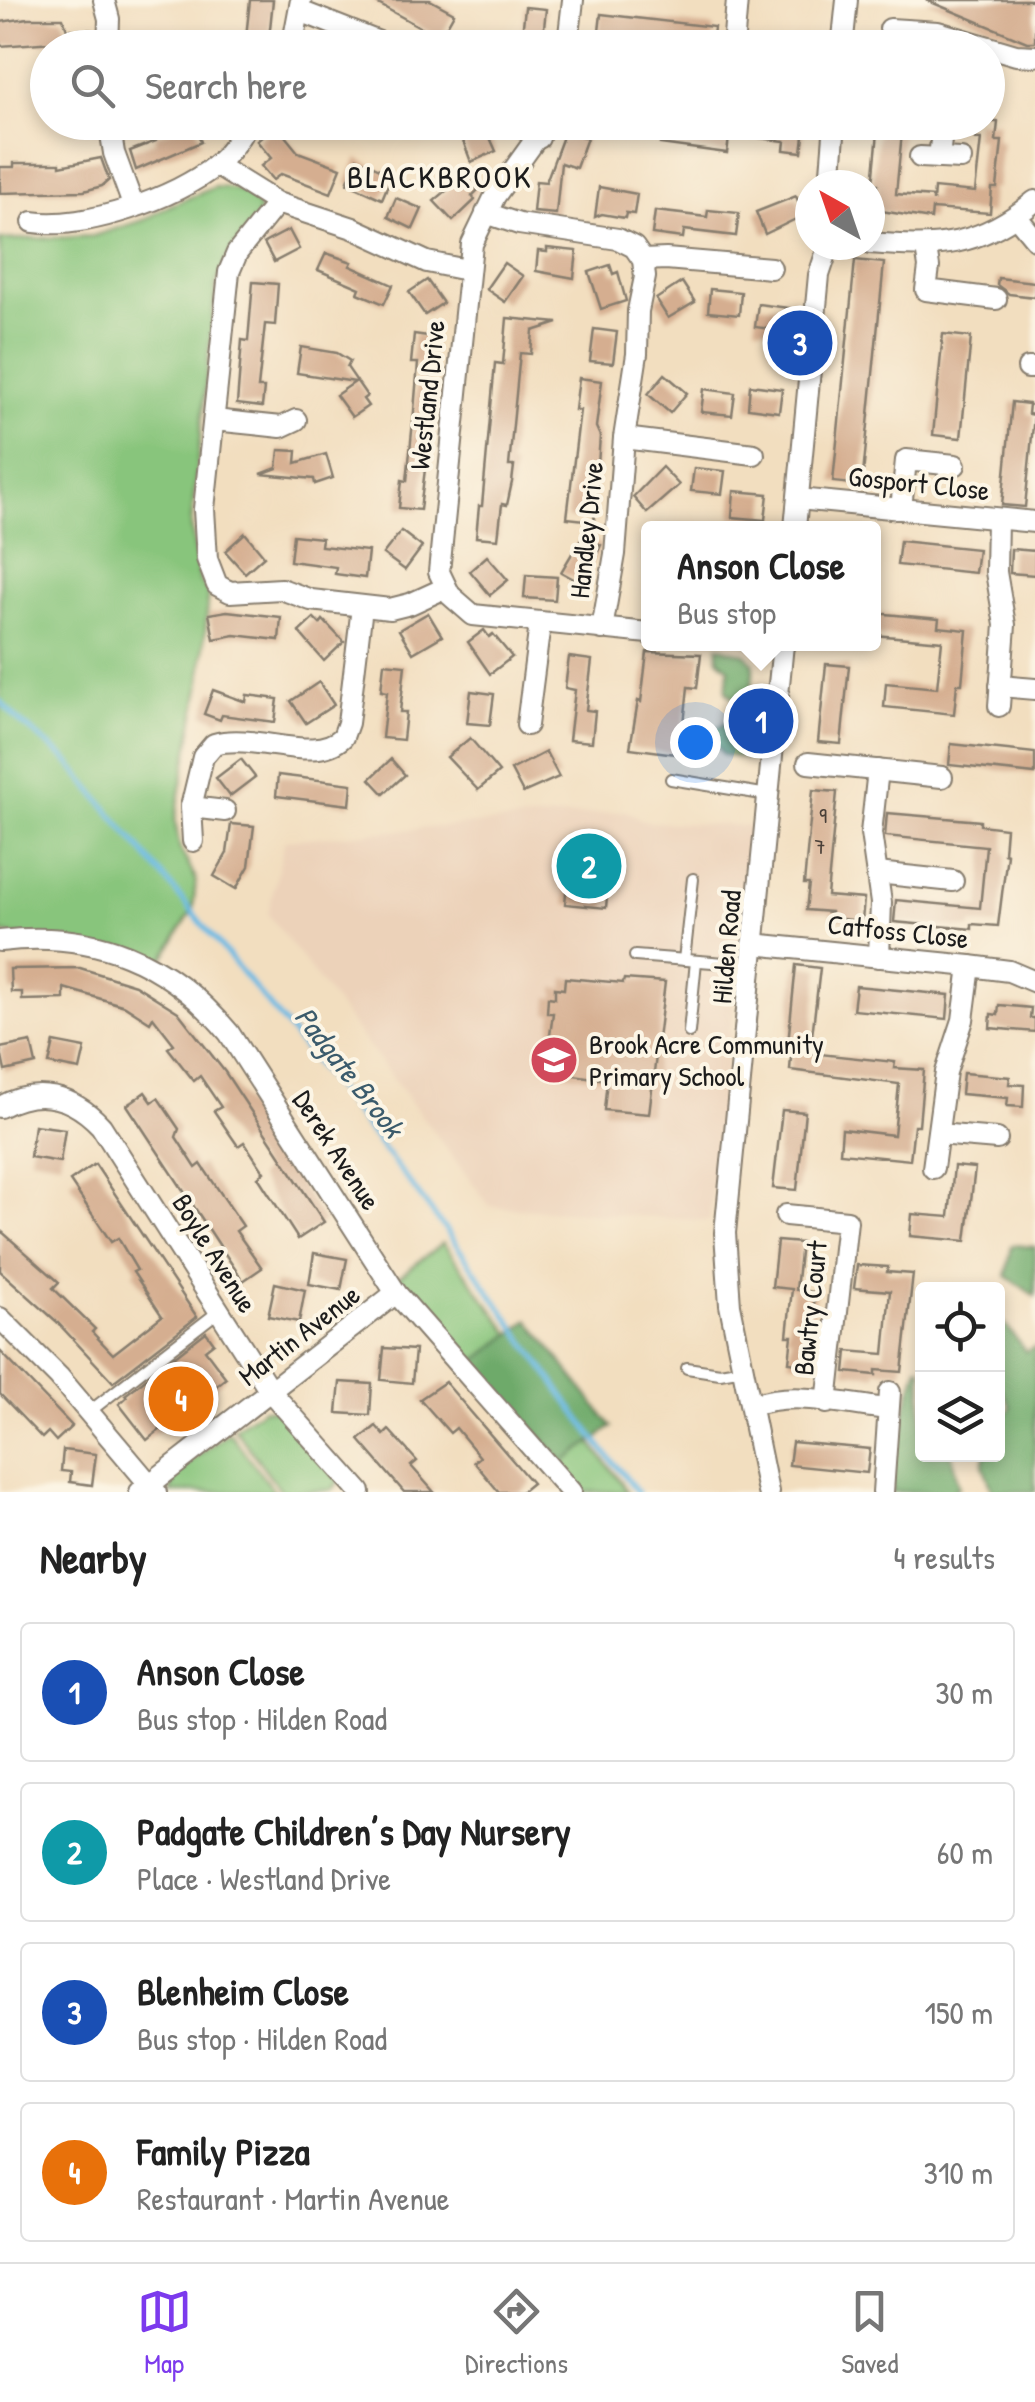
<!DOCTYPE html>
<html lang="en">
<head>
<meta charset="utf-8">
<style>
  :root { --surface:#fff; --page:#f6f6f6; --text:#222; --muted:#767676; --line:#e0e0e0; --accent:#7c3aed }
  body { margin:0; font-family:"Patrick Hand",sans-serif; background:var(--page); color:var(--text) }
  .controls { position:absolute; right:30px; bottom:30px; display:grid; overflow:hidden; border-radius:10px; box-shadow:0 5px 15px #0003 }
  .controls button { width:90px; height:90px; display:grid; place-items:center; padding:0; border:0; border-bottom:2px solid var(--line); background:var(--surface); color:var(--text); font:50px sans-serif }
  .compass { position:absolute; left:795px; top:170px; width:90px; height:90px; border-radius:50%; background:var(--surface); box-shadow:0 5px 15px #0003; rotate:320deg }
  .you { position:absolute; left:695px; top:742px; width:35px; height:35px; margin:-25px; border:8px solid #fff; border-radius:50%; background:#1a73e8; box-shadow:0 0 0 15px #1a73e833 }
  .badge { display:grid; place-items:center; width:65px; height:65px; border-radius:50%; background:var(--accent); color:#fff; font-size:32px; font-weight:700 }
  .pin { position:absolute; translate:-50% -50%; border:5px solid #fff; box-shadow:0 2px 10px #0006 }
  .popup { position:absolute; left:641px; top:521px; width:240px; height:130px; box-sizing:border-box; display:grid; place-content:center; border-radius:10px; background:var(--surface); filter:drop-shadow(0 2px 8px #0005); font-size:32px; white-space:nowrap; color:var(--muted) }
  .popup b { font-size:38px; color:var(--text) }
  .popup::after { content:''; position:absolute; left:50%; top:100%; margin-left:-20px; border:20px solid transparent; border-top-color:var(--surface) }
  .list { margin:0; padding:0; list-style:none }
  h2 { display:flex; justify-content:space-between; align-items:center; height:130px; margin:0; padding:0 40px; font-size:42px }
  h2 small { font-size:32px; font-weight:400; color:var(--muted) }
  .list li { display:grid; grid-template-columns:65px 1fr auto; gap:30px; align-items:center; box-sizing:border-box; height:140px; margin:0 20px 20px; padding:0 20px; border:2px solid var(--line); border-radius:10px }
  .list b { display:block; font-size:38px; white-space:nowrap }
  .list p { margin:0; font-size:32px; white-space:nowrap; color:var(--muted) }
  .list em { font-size:32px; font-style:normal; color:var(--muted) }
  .icon { flex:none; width:55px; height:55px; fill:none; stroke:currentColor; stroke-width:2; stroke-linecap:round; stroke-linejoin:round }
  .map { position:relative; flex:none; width:1035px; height:1492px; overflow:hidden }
  .search { position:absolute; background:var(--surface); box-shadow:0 5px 15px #0003; left:30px; right:30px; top:30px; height:110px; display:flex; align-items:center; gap:25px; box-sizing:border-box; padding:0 35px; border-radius:55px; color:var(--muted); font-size:38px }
  .sheet { height:770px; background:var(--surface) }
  nav { display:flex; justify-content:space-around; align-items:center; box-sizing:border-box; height:140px; border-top:2px solid var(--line); background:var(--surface); font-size:28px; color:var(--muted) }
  nav a { display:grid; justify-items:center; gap:5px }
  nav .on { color:var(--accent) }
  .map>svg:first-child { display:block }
  .built { fill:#ecd2b9 }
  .green { fill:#88c57b; stroke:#52704c; stroke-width:2.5 }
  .forest { fill:#6eaa6b; stroke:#456344; stroke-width:2.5 }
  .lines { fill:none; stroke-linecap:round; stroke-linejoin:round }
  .stream { stroke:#69bae4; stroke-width:5 }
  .building { fill:#d5ae90 }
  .lane-casing { stroke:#877d6e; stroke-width:14 }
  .street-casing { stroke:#877d6e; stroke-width:24 }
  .lane { stroke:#fff; stroke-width:10 }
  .street { stroke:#fff; stroke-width:20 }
  .labels { text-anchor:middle; stroke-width:8; stroke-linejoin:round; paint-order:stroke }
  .number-label { font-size:22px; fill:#4a4039 }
  .street-label { font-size:28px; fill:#1c1c1c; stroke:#fcf5e5 }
  .poi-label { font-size:28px; fill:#1c1c1c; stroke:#fcf5e5; text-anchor:start }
  .water-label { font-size:30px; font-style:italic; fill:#3b5b6c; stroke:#fcf5e5 }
  .quarter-label { font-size:32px; letter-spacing:2.5px; fill:#1c1c1c; stroke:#fcf5e5 }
</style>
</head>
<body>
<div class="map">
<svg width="1035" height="1492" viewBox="0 0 1035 1492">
  <rect width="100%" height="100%" fill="#fcf5e5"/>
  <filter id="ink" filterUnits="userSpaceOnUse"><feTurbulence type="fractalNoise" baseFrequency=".01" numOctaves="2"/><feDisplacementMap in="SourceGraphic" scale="20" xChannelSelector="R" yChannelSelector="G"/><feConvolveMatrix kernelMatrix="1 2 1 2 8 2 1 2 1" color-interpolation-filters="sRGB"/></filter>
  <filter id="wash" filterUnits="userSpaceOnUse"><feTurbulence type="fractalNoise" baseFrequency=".0048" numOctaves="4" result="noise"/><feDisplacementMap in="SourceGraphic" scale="40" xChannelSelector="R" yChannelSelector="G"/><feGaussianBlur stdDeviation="2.25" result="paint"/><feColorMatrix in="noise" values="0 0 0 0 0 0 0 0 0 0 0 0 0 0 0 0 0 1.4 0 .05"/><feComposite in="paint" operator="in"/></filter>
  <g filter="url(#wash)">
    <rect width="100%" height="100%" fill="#f2debf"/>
    <polygon class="built" points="627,811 639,819 651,822 755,826 709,1221 490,1206 268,914 285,840"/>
    <g class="green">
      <path d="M215,187C236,188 253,190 260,212L226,259L216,285L191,525L200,582L209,592L200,687L175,821L180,849L196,879L193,909L161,963L0,933V240L93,236L144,220L169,206Z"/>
      <polygon points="443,1243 628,1492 581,1492 396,1279"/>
      <polygon points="263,1409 275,1410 339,1481 333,1490 282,1492 234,1428"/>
      <polygon points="229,1432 275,1492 170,1492 176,1473"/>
    </g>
    <g class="forest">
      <polygon points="718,646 746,654 754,664 746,758 723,755 713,740 716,728 740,717 738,702 726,691 729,668 718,659"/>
      <polygon points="1012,1245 1035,1247 1035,1296 1006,1276"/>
      <polygon points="998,1315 1026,1352 1035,1347 1035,1492 993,1492 983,1465 985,1455 998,1454 998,1425 1011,1407 998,1383"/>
      <polygon points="529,1320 612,1427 564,1462 474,1362"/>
      <polygon points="918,1367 922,1368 922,1454 952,1455 959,1488 950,1492 892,1492 894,1446"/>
    </g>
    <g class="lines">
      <path class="stream" d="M0,701L20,722L66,759C194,914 323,1068 444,1228C509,1315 567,1409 638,1492"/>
    </g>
    <g id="blocks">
      <g class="building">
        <polygon points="250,0 273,0 268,48 245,46"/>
        <polygon points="371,0 430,0 454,13 440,38"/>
        <polygon points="926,0 1035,0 1035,42 1027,42"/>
        <polygon points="525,7 546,9 543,37 522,35"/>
        <polygon points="601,14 714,27 712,48 664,48 598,40"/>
        <polygon points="28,18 63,18 67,29 91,30 90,48 53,48 53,42 0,46 0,22"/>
        <polygon points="194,122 201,142 136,170 130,151 156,141 155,136"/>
        <polygon points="456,122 483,122 496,151 471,162"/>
        <polygon points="663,122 730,130 727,153 660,144"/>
        <polygon points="743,122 805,128 802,152 784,150 785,141 742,136"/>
        <polygon points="879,122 903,122 896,194 933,197 933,202 934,188 975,192 981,139 975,139 976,122 998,122 996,141 1002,141 997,188 992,188 990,213 932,209 931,219 875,210 878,184 873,184"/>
        <polygon points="276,125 298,152 341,168 331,193 281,174 273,180 261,166 271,158 257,141"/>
        <polygon points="565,131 587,138 576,168 561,163 556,214 533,212 536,181 546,182"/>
        <polygon points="101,158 109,180 102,186 84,191 0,193 0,167 14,167 14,163 60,163 60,166"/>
        <polygon points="357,158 392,175 382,199 347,183"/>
        <polygon points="464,176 478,190 472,196 475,200 453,221 434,201"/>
        <polygon points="599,187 637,194 634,214 626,213 625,218 602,214 595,217"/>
        <polygon points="796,196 804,215 765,234 756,212"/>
        <polygon points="396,198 422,209 413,229 388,217"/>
        <polygon points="708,210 739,213 736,236 684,230 683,238 652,234 655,211 707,217"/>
        <polygon points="289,230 299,249 274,262 264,243"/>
        <polygon points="547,248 577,251 574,278 536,271 538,251 547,252"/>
        <polygon points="326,253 352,262 350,266 393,285 384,304 358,293 360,288 318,270"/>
        <polygon points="855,260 884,263 862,485 833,482"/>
        <polygon points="504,263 523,276 505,302 486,289"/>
        <polygon points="610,265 613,274 618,272 626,301 601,309 589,272"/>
        <polygon points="998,278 1035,282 1035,297 1009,294 997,285"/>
        <polygon points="427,280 443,303 425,315 409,292"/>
        <polygon points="253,282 278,284 275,325 265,324 258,388 264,388 262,407 237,404 242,340 248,341"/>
        <polygon points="682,282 695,302 668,318 656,299"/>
        <polygon points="710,289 741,292 739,315 708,312"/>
        <polygon points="758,304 789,308 786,331 755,327"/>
        <polygon points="507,318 558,323 533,331 531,354 520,353 509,466 514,466 512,482 507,505 502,504 498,539 476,537 479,506 482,506 495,363 503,364"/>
        <polygon points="594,329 617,332 613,363 590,361"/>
        <polygon points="414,334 435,337 430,385 436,385 430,461 426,461 420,510 399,508 402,480 407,481 414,411 418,363 411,363"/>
        <polygon points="943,334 971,337 961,438 933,435"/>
        <polygon points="301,347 337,353 350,361 347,367 367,396 363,399 368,406 352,417 336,395 355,382 297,373"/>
        <polygon points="665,374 687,393 670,413 648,394"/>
        <polygon points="579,378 602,381 596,427 600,436 594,521 567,518 580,410 575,410"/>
        <polygon points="750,385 782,389 779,412 748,408"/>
        <polygon points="704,389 735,393 732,415 701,412"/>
        <polygon points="1012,402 1029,404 1028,414 1034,415 1025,507 1002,505"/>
        <polygon points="279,450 297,451 296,463 326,454 333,478 315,484 314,479 261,474 277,468"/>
        <polygon points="662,467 679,485 647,513 633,497"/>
        <polygon points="694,468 725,471 722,494 691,491"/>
        <polygon points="734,491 768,494 765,520 732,517"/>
        <polygon points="401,531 422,547 405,570 383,554"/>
        <polygon points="245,533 264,556 245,573 225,551"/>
        <polygon points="293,535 322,538 321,546 368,551 365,578 335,574 336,567 290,561"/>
        <polygon points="583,535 601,545 583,584 561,572"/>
        <polygon points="900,541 978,549 975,573 897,565"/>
        <polygon points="1011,549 1035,551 1035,575 1010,573"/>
        <polygon points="487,556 508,580 490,595 470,571"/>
        <polygon points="526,575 557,577 555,600 524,598"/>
        <polygon points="227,611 281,617 279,640 235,635 214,639 209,614"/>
        <polygon points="428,613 442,636 413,653 399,630"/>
        <polygon points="874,613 939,619 938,627 967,630 962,684 957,684 954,714 884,707 886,683 937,688 942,641 874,635"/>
        <polygon points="314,618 320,624 323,620 344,642 324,661 299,632"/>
        <polygon points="484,630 489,637 493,634 512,657 490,674 468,642"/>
        <polygon points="647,652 701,654 697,688 688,687 684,724 695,725 691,756 630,748 638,701 641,702"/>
        <polygon points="569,657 592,660 586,710 595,711 592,742 569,740 575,690 565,688"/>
        <polygon points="384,663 405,665 400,712 406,712 403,740 382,738 387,692 381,691"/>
        <polygon points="826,664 849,666 841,744 818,742"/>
        <polygon points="319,682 334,705 306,723 291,701"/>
        <polygon points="213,690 246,702 247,695 278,699 275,722 222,715 220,720 204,714"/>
        <polygon points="471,691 494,694 490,725 467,723"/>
        <polygon points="470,738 499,772 478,790 447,757"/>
        <polygon points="951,744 1035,753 1035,774 949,765"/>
        <polygon points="546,752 559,777 523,793 511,770"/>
        <polygon points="241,759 255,777 230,796 216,778"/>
        <polygon points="391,759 405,775 384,794 370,779"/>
        <polygon points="278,775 352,784 350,805 276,796"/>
        <polygon points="813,790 837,792 827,896 864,899 862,921 831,918 831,912 806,910 809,884 804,884"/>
        <polygon points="887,813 980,821 980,825 1006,828 1004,853 1007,854 998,926 972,924 972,929 894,922 896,900 980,908 986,846 885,836"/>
        <polygon points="231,824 254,826 249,866 236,889 214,876 227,853"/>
        <polygon points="570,848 611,852 606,908 565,904"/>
        <polygon points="796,965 820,968 810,1053 895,1062 894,1068 924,1070 919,1125 914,1125 910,1160 840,1153 842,1129 894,1135 899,1084 790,1070 792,1044 788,1043"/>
        <polygon points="80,968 135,985 178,1012 225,1072 324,1222 298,1239 258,1177 264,1172 244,1142 238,1146 214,1111 221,1107 200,1076 194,1081 168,1048 174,1044 153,1017 150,1022 125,1006 64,988 64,999 22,1000 22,992 11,992 10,969"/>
        <polygon points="565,978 623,983 624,979 665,982 649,1114 604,1110 607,1080 554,1072 555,1066 546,1065 553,1013 547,1013 548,997 555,998 555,988 564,989"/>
        <polygon points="856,986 949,995 947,1019 853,1010"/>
        <polygon points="999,1005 1031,1008 1030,1018 1035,1018 1035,1032 990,1028 991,1014 998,1015"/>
        <polygon points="31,1042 36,1064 5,1071 0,1048"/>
        <polygon points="54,1042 85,1048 80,1070 49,1064"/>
        <polygon points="963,1073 1010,1077 1009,1084 1024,1085 1023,1107 1007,1106 1008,1098 961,1094"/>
        <polygon points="145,1092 152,1102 158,1098 179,1129 176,1137 196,1168 201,1164 243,1226 236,1231 262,1268 243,1281 127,1105"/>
        <polygon points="782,1110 805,1112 797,1190 773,1188"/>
        <polygon points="34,1125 65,1129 60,1162 30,1157"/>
        <polygon points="95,1164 197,1317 113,1382 56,1321 0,1271 0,1230 59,1282 53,1288 95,1329 92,1332 113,1354 162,1316 133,1272 137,1270 118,1238 111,1242 70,1181"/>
        <polygon points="954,1166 975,1168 966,1241 910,1236 912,1214 949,1217"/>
        <polygon points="777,1241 801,1243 796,1290 815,1292 810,1348 816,1349 814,1365 789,1362 792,1336 787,1336 792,1289 772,1287"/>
        <polygon points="314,1253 347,1259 341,1290 309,1284"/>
        <polygon points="857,1265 888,1267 887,1272 913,1274 902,1372 876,1370 876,1375 845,1372 847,1351 884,1354 890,1291 854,1288"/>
        <polygon points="275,1283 305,1290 299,1322 268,1316"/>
        <polygon points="206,1332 214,1343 205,1350 226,1378 147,1440 119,1404 127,1397 125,1395"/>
        <polygon points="384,1348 415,1350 412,1383 381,1380"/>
        <polygon points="0,1351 72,1426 56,1441 48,1432 42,1438 0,1394"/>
        <polygon points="340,1382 372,1384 370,1415 337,1413"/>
        <polygon points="445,1382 532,1483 521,1492 499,1492 474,1462 480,1457 456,1428 450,1433 420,1399"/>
        <polygon points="376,1426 384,1435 389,1430 408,1451 417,1461 411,1466 434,1492 404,1492 359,1440"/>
        <polygon points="792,1442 870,1449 867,1473 789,1465"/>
        <polygon points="63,1450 96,1454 92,1485 70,1482 71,1472 61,1471"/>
      </g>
    </g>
  </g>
  <g filter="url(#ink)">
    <use href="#blocks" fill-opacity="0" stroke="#877d6e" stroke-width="2.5"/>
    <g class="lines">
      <g class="lane-casing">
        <g id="lane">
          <polyline points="671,779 768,795"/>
          <polyline points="635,956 751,965"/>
          <polyline points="684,960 693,879"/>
          <polyline points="689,1032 696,961"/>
          <polyline points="687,1368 720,1373 743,1369"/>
          <polyline points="89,1412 219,1311"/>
        </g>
      </g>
      <g class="street-casing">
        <g id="street">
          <polyline points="104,0 109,19 108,48"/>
          <polyline points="300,11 394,48"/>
          <polyline points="890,29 938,32 1016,55 1035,56"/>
          <polyline points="292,48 301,0"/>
          <polyline points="571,48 569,35 573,0"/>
          <polyline points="733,48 737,0"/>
          <polyline points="842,48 847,0"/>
          <polyline points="109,122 114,153 133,205"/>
          <polyline points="513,122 539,138"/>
          <polyline points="548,122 495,196 472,244 439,572 450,595 473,615 648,633"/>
          <polyline points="920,157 961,159"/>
          <polyline points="939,158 943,122"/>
          <polyline points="216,165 277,203 353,228 427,262 467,270"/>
          <polyline points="830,185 835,122"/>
          <polyline points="277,203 237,253 229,272 204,509 207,559 217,585 230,592 281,589 311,600 390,609 410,604 445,588"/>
          <polyline points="486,213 519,224 618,239 634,247 643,260 645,277 638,311 637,354 624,438 615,554 602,629"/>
          <polyline points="1016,216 1035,239"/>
          <path d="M33,222C83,230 177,198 216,165C230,153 239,138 249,122"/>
          <path d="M870,243C938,249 980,247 1035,201"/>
          <polyline points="926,248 929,267 926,290 996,299"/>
          <polyline points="643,260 666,259 771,268"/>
          <polyline points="1028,368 1035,368"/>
          <polyline points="214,420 281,427 296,420"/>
          <polyline points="624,438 754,454"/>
          <polyline points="798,499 1035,522"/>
          <polyline points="901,509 906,460 955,465"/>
          <polyline points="997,519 996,572 1005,625 999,706"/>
          <polyline points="795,528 819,275 829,245"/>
          <polyline points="751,644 783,647"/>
          <polyline points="1000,686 1035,689"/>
          <polyline points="527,725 540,624"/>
          <polyline points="808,763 942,777"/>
          <polyline points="878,770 871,833 881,903 879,957"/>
          <path d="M191,807L203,757L214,744C256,732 314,765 343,737L348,723L362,607"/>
          <polyline points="193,841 191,807 225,811"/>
          <polyline points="877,873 953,881"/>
          <path d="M0,941C95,930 168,960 229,1033L396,1293L571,1492"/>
          <polyline points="753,944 970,966 1009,971 1035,982"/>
          <path d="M0,1107C37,1087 72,1095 101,1126L271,1392L360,1492"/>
          <polyline points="938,1134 997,1139"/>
          <polyline points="933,1168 946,1072 963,1020 970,966"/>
          <polyline points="786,1215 847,1221 827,1403"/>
          <polyline points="0,1318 59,1377 156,1492"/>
          <path d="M751,1406C792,1389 845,1405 888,1409"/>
          <polyline points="140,1492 396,1293"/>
          <polyline points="768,1492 730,1305 725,1233 783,644"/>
          <polyline points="883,1492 890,1392"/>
        </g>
      </g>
      <use href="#lane" class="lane"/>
      <use href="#street" class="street"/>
    </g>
  </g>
  <defs>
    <g id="school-disc" transform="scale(2.5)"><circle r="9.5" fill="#d1495b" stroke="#fcf5e5"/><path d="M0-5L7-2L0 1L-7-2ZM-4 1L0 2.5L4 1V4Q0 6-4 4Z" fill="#fff"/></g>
  </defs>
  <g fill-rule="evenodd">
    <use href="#school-disc" x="554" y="1060"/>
  </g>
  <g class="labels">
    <g class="number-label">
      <text x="823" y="823">9</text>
      <text x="820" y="854">7</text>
    </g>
    <g class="street-label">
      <text transform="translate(427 395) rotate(-84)" y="10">Westland Drive</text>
      <text transform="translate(919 483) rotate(6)" y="10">Gosport Close</text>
      <text transform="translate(586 530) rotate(-84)" y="10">Handley Drive</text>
      <text transform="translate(898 931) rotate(6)" y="10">Catfoss Close</text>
      <text transform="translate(726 947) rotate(-85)" y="10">Hilden Road</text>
      <text transform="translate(337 1150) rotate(57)" y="10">Derek Avenue</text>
      <text transform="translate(215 1253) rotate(58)" y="10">Boyle Avenue</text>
      <text transform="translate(810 1308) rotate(-84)" y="10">Bawtry Court</text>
      <text transform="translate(299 1335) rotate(-38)" y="10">Martin Avenue</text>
    </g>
    <g class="poi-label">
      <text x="589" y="1054">Brook Acre Community<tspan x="589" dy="32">Primary School</tspan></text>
    </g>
    <g class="water-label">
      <text transform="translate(349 1072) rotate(52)" y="10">Padgate Brook</text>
    </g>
    <g class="quarter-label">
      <text x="440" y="188">BLACKBROOK</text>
    </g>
  </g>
</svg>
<div class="controls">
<button><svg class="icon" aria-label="locate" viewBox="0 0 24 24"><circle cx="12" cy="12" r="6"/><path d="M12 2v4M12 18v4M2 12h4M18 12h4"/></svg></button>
<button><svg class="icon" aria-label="layers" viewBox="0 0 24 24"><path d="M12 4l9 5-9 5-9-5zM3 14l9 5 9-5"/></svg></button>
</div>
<svg class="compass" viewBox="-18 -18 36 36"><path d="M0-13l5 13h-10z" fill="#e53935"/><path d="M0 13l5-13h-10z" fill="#767676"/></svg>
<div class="you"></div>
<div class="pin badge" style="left:761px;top:721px;background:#1a4fb4">1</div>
<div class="popup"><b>Anson Close</b>Bus stop</div>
<div class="pin badge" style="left:589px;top:866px;background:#0f9aa8">2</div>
<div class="pin badge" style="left:800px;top:343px;background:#1a4fb4">3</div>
<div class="pin badge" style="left:181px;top:1399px;background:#e8710a">4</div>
<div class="search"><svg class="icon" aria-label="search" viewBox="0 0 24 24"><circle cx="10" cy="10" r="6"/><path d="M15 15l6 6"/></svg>Search here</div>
</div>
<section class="sheet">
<h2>Nearby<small>4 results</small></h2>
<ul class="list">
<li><span class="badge" style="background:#1a4fb4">1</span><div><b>Anson Close</b><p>Bus stop · Hilden Road</p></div><em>30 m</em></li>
<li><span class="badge" style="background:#0f9aa8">2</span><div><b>Padgate Children’s Day Nursery</b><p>Place · Westland Drive</p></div><em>60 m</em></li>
<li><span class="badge" style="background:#1a4fb4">3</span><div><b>Blenheim Close</b><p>Bus stop · Hilden Road</p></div><em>150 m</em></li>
<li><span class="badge" style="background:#e8710a">4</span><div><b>Family Pizza</b><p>Restaurant · Martin Avenue</p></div><em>310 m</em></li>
</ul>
</section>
<nav>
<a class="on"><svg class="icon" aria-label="map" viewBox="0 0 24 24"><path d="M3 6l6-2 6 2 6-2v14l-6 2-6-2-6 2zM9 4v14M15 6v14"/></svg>Map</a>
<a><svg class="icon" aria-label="directions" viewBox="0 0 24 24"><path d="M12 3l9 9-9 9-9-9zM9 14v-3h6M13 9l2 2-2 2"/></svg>Directions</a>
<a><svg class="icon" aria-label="saved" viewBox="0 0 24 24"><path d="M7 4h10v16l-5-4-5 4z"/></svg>Saved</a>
</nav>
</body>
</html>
